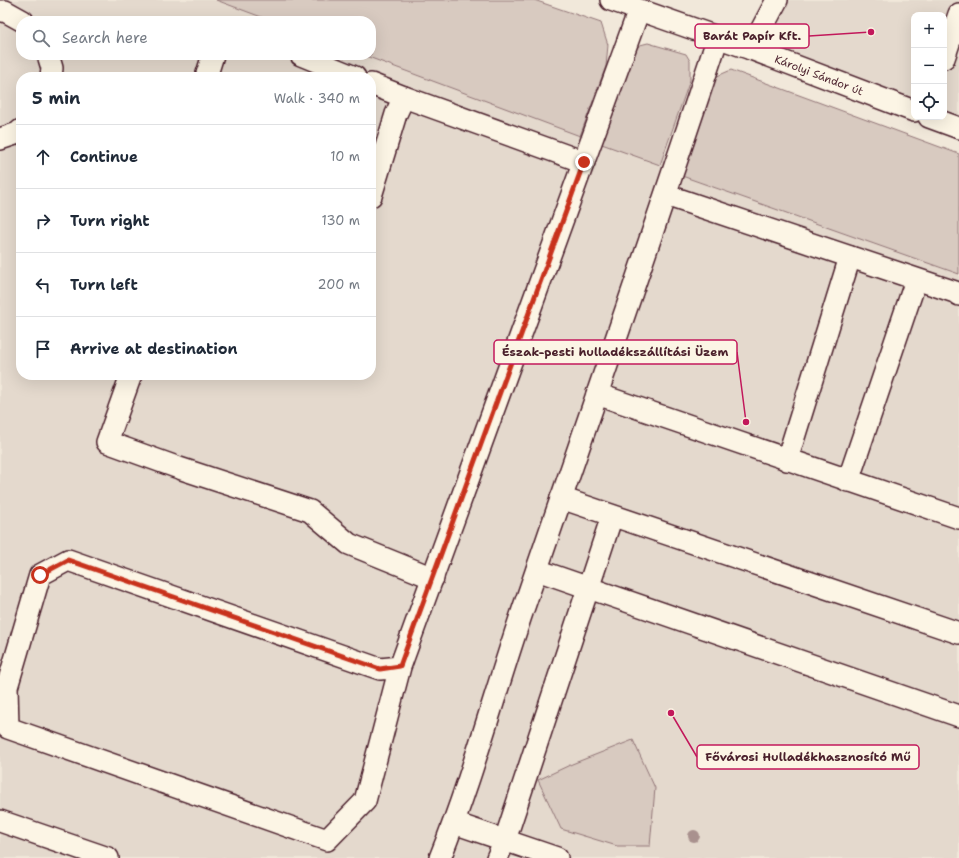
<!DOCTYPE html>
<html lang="en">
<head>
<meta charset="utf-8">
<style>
  :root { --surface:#fff; --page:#f2f2f3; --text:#1f2937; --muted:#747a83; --line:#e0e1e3 }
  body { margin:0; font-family:"Shantell Sans",sans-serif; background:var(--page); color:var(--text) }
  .controls { position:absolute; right:12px; top:12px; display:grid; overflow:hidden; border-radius:8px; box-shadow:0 4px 16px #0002 }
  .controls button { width:36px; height:36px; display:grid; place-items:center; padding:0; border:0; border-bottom:1px solid var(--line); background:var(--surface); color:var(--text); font:20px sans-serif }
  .stop { position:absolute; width:12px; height:12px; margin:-9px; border:3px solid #c8321e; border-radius:50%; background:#fff }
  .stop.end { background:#c8321e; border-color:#fff; box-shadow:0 1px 4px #0008 }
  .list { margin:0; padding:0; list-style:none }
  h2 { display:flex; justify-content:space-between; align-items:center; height:52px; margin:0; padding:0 16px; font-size:17px }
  h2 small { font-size:13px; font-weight:400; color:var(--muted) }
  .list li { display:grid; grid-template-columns:26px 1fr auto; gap:12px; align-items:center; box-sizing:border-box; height:64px; padding:0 16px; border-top:1px solid var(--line) }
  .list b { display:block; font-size:15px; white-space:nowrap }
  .list em { font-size:13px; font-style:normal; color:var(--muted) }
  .icon { flex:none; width:22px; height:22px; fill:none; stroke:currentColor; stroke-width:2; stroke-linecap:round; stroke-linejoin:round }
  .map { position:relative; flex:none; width:959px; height:858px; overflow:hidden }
  .search { position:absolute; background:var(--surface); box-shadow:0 4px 16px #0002; left:16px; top:16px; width:360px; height:44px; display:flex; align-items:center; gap:10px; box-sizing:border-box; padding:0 14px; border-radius:16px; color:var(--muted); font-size:15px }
  .panel { position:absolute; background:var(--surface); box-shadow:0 4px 16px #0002; left:16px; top:72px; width:360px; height:308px; border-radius:16px }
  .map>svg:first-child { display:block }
  .built { fill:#e4d9cd; fill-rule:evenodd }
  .green { fill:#d8cac0; stroke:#917476 }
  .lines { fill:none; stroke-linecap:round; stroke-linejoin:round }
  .minor-casing { stroke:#4a1f2b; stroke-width:24 }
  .minor { stroke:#fcf5e5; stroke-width:21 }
  .tree { fill:#a9918e }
  .route { stroke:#c8321e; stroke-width:5 }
  .labels { text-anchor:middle; stroke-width:4; stroke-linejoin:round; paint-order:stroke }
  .street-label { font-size:11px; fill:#4a1f2b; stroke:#fcf5e5 }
  .leader { fill:none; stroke:#c2185b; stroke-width:1.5 }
  .callout-dot { fill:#c2185b; stroke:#fcf5e5; stroke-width:1.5 }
  .callout { fill:#fcf5e5; stroke:#c2185b; stroke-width:1.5 }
  .callout-label { font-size:12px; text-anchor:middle; font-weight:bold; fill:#4a1f2b }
</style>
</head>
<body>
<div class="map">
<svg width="959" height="858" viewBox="0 0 959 858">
  <rect width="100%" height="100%" fill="#f1e8da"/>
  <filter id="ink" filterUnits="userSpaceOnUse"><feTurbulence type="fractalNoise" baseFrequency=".025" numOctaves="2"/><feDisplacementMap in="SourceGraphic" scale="8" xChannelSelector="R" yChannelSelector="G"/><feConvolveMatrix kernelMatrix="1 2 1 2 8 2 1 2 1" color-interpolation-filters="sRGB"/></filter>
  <g filter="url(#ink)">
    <g class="built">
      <path d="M0,0H216L272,21H21V55H363L660,164L664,155L687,163L682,176L959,274V858H0ZM21,77H371V375H21Z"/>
      <polygon points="781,0 959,0 959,127 944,117 944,15 914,15 914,111 750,53"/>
    </g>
    <g class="green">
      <polygon points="216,0 534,0 601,23 608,45 606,66 580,136 363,55 371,55 371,21 272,21"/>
      <polygon points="648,43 686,54 690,61 690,80 660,165 599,143 628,58 640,45"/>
      <polygon points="731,70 959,154 959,274 682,176 715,77"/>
      <polygon points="633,740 655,788 650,846 617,846 561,829 538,780 572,764"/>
    </g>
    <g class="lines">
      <g class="minor-casing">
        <g id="minor">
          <polyline points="611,0 751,49 914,111"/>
          <polyline points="0,11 5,11 23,21"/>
          <polyline points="751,49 777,0"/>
          <polyline points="48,55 52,68 51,77"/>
          <polyline points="301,55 355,77"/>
          <polyline points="944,58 959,14"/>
          <polyline points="206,77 213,55"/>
          <polyline points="371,84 404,97"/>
          <polyline points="929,117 959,128"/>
          <polyline points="0,139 18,133 21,130"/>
          <polyline points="666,195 955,292 959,295"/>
          <polyline points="371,196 396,114 404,97 584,162"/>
          <polyline points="131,375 107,442 179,468 310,511 349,544 433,578"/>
          <polyline points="597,394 959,518"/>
          <polyline points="787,460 850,257"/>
          <polyline points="848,481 916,280"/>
          <polyline points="561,498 959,633"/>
          <polyline points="537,570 959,716"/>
          <polyline points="400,667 365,801 327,840 8,728 7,687 40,575 68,560 380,669 400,667 639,10"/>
          <polyline points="0,821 108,858"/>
          <polyline points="454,823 557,858"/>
          <path d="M440,858C474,773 497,684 527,598C591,411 656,225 718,37"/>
          <polyline points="497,858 505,840 612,516"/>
        </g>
      </g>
      <use href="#minor" class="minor"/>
    </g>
    <circle class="tree" cx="694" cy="836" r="6"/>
  </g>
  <g class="lines" filter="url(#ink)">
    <polyline class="route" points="40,575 68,560 380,669 400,666 584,162"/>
  </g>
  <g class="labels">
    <g class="street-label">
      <text transform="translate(819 75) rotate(21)" y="4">Károlyi Sándor út</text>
    </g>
  </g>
  <path class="leader" d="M871 32L809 36M746 422L737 352M671 713L697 757"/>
  <g class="callout-dot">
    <circle cx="871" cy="32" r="4"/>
    <circle cx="746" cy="422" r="4"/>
    <circle cx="671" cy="713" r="4"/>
  </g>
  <g class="callout">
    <rect x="695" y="24" width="114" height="24" rx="4"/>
    <rect x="494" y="340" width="243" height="24" rx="4"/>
    <rect x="697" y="745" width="222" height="24" rx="4"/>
  </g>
  <g class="callout-label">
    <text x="752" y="40">Barát Papír Kft.</text>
    <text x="615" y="356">Észak-pesti hulladékszállítási Üzem</text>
    <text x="808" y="761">Fővárosi Hulladékhasznosító Mű</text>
  </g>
</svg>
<div class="controls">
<button>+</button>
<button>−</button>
<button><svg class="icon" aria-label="locate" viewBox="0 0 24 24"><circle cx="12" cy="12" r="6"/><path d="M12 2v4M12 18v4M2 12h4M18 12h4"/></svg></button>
</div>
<div class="stop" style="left:40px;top:575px"></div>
<div class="stop end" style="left:584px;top:162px"></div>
<div class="search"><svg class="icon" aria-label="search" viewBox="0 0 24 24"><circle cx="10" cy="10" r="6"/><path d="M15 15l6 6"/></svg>Search here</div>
<section class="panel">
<h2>5 min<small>Walk · 340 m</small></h2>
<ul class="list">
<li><svg class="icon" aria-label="ahead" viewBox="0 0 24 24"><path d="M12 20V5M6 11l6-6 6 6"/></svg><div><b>Continue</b></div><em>10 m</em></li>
<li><svg class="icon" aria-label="right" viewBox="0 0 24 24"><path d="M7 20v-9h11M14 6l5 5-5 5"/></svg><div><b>Turn right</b></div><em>130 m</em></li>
<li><svg class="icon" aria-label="left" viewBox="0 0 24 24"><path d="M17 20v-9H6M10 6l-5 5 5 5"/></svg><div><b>Turn left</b></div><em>200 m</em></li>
<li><svg class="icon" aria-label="arrive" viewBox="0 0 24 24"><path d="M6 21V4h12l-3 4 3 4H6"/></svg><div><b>Arrive at destination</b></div></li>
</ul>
</section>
</div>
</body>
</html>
